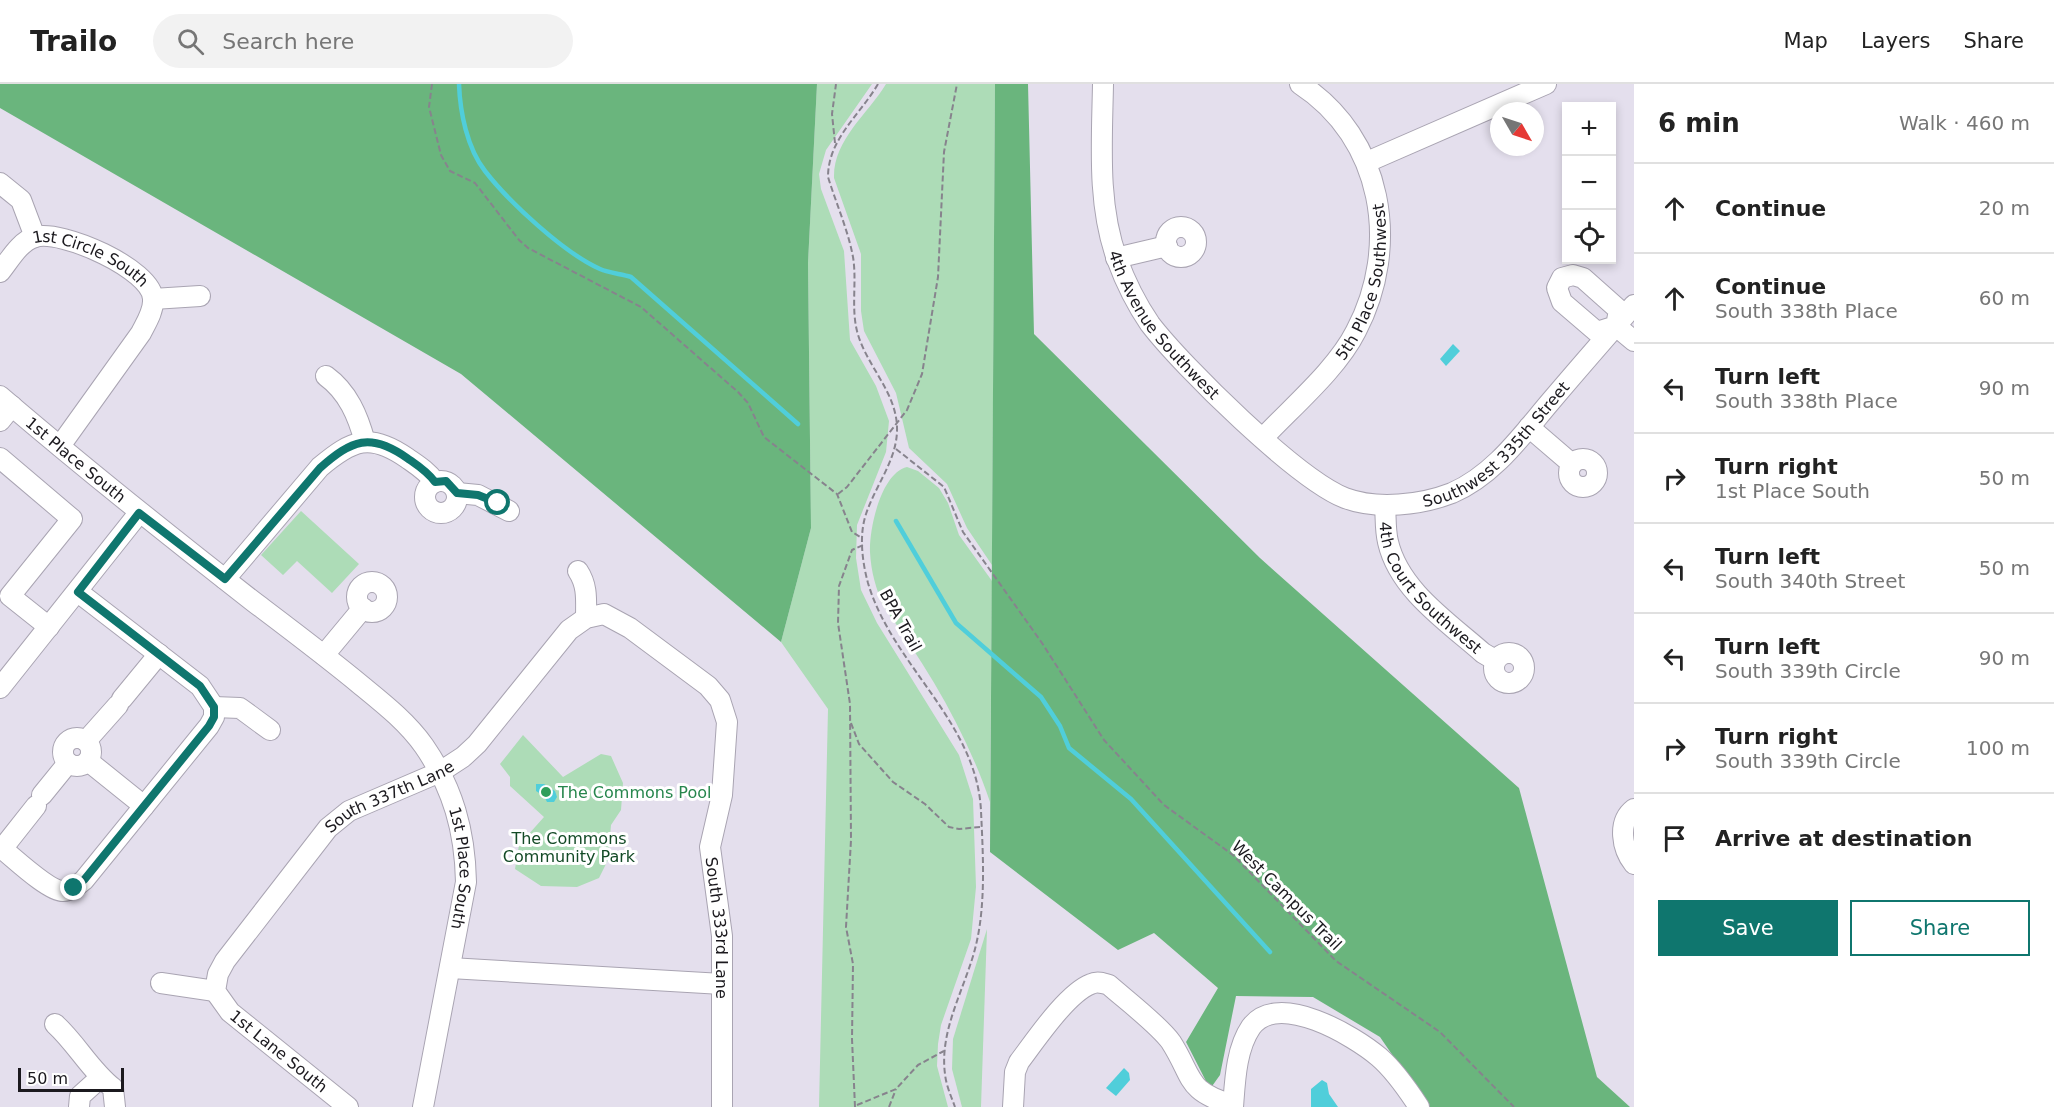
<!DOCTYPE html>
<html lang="en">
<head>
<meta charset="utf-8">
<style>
  :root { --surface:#fff; --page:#f2f2f2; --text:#222; --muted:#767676; --line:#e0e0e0; --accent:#0f766e }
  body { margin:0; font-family:"DejaVu Sans",sans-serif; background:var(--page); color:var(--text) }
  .controls { position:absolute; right:18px; top:18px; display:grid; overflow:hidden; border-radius:0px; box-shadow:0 3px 9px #0003 }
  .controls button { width:54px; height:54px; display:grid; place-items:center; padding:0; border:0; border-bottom:2px solid var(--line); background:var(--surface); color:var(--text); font:30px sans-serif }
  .compass { position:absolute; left:1490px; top:18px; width:54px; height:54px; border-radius:50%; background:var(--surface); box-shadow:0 3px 9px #0003; rotate:129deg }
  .scale { position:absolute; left:18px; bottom:15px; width:106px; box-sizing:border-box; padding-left:6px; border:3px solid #1b191e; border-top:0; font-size:16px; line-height:21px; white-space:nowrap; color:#1b191e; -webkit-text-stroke:4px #fff; paint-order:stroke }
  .stop { position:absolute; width:18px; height:18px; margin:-14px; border:4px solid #0f766e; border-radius:50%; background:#fff }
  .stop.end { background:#0f766e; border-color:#fff; box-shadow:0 2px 6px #0008 }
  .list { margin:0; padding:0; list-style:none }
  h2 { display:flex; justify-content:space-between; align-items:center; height:78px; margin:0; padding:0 24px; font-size:26px }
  h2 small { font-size:20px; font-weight:400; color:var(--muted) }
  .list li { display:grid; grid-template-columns:39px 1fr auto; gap:18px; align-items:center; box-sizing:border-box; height:90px; padding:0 24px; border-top:2px solid var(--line) }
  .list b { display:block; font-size:22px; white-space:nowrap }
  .list p { margin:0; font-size:20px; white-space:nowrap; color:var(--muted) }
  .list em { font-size:20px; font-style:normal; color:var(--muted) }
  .actions { display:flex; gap:12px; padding:18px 24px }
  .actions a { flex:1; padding:14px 0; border:2px solid var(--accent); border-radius:0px; text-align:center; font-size:21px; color:var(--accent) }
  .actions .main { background:var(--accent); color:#fff }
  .icon { flex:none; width:33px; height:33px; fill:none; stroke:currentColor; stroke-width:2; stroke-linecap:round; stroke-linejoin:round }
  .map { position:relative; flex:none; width:1634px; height:1023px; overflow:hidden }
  header { display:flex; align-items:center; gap:36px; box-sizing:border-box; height:84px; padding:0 30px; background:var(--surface); border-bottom:2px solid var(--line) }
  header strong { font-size:28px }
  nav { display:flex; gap:33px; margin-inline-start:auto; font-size:21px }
  .search { width:420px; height:54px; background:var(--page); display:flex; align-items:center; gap:15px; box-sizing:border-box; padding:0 21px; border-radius:33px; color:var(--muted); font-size:22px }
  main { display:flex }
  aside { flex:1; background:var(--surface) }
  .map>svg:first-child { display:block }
  .green { fill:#addcb7 }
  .forest { fill:#6ab57d }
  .water { fill:#50ceda }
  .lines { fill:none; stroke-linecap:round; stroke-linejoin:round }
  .stream { stroke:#50ceda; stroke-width:4.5 }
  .minor-casing { stroke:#a9a4b2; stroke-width:22 }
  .path { stroke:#87838d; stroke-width:2; stroke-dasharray:6 3; stroke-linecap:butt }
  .minor { stroke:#fff; stroke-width:20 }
  .route { stroke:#0f766e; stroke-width:8 }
  .leisure-dot { fill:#2e9e5b; stroke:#fff; stroke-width:2 }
  .labels { text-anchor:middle; stroke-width:6; stroke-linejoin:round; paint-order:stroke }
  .street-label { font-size:16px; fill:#1b191e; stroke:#fff }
  .leisure-label { font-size:16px; fill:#27864d; stroke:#fff; text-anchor:start }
  .park-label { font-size:16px; fill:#134a26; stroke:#fff }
</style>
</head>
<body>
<header>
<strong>Trailo</strong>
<div class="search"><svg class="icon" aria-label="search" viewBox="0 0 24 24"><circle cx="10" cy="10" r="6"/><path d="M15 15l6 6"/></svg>Search here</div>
<nav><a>Map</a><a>Layers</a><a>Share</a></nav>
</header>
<main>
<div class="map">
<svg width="1634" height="1023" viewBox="0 0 1634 1023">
  <rect width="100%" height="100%" fill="#e4dfed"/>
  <g class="green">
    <polygon points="817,0 872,0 826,66 819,90 821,105 844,167 850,256 876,302 889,337 886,368 857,441 856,474 861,506 877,539 959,671 973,715 976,803 971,855 941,941 938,960 937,982 948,1023 819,1023 828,625 781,558 811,444 808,179"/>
    <path d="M886,0H995L992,481L967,444L947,400L909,364L896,309L864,247L861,227V170L834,94C833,56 868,30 886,0Z"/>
    <path d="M907,383L918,387L939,404L948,419L959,451L992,497L990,718C966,647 927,583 884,523C876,505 871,488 870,468C869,445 881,389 907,383Z"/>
    <polygon points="301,427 359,480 332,509 297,477 283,491 261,471"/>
    <polygon points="523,651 563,693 601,670 611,672 623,699 621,726 611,741 608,776 599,794 577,803 541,802 515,785 519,761 544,733 510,702 510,693 500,680"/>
    <polygon points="987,845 981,1023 962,1023 952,985 953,955"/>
  </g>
  <g class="forest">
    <polygon points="0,0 817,0 808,179 811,444 781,558 461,290 0,24"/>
    <polygon points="995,0 1028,0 1034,250 1260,474 1519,704 1597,993 1630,1023 1428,1023 1380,953 1313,913 1236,912 1220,991 1210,1005 1186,958 1218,904 1154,849 1118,866 990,768"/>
  </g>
  <g class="water">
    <polygon points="1453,260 1460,267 1446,282 1440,275"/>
    <polygon points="536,700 544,700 555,707 557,713 554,718 547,718 544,712 536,707"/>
    <polygon points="1124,984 1129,989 1130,996 1116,1012 1106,1004"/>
    <polygon points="1322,996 1327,999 1329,1010 1338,1023 1311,1023 1311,1005"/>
  </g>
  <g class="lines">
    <g class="stream">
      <path d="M459,0C460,28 467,64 485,87C509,118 564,169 600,185C609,189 621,190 631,193L798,340"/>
      <polyline points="896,437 956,539 1041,613 1060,642 1069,664 1131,715 1270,868"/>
    </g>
    <g class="minor-casing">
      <g id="minor">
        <path id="s1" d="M1103,0C1102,58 1097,120 1117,175C1125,197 1137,221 1150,240C1183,283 1297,395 1345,414C1377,426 1421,421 1452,409C1494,391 1522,351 1551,317C1578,285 1606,253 1634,221"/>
        <polyline points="1367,78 1546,0"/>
        <polyline points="0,99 21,116 35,153"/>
        <circle cx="1181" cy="158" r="15"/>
        <polyline points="1116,174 1167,162"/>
        <path id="s2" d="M0,188C9,177 20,157 35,153C61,145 152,185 153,215C154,227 146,239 141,249L60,362"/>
        <polygon points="1573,191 1583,194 1619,226 1616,242 1597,248 1562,218 1557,204 1562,194"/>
        <polyline points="153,215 200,212"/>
        <polyline points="1616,242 1634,257"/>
        <path d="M326,292C348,308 358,332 365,358"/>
        <path id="s3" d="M0,312C83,383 168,451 254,518C291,546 327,573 362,602C384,620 407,638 424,662C453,704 465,747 466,798L423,1023"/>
        <polyline points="0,337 12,322"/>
        <polyline points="1529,343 1572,380"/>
        <path id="s4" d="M1263,354C1293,322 1337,285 1356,247C1401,162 1383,54 1300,0"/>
        <polyline points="0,374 72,435 10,512 49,543"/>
        <circle cx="1583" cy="389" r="14"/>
        <circle cx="441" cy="413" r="16"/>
        <polyline points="457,409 478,411 509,427"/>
        <path id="s5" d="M1385,421C1386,433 1385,446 1388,458C1399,506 1448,538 1483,569L1495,576"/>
        <path d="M578,487C588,502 586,517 586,534"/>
        <path d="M225,495L320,383C352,356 370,348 407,374C417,381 427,387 435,398"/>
        <circle cx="372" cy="513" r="15"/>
        <circle cx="1509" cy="584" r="15"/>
        <polyline points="324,571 363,524"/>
        <polyline points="0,604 139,429"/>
        <polyline points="122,615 159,570"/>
        <polyline points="214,623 240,624 270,646"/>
        <circle cx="77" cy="668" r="14"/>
        <polyline points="86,657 118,621"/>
        <polyline points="88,677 144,722"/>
        <polyline points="42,711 68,679"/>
        <path d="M1634,725C1617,738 1622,765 1634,780"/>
        <path d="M0,763C13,773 48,807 63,807C71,807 78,801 84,796L209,642L214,633V623L200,602L78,508"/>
        <polyline points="2,765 36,722"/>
        <polyline points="450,884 722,900"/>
        <polyline points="161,899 215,907"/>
        <path d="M55,940C77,960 90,986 113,1004L115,1023"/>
        <polyline points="79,1023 80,1012 100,994"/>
        <path id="s6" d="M348,1023L230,928L215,907L218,890L225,877L328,744L349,727L440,688L463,673L477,660L569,546L586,534L604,530L630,544L708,602L720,616L727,638L722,711L710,763L722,852V1023"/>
        <path d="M1013,1023L1015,988L1019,978C1035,957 1067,909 1091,900C1097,897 1103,899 1109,901C1126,916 1159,941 1171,958C1194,994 1185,1007 1233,1021"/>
        <path d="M1233,1023C1235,997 1236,965 1251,943C1278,906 1354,952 1379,973C1394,986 1408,1006 1419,1023"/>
      </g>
    </g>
    <g class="path">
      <polyline points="432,0 429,23 441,71 450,87 475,99 519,156 528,164 641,223 738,308 748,319 764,353 837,410 852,448 862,454"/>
      <path d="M878,0C860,31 828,55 828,93C836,119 848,146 853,173C857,197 851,223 857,247C865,280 896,307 897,343C898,375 876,400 866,430C859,451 862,477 868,499C892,581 977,638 981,727C983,770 986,819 976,861C966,903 939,945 945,990C946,1001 951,1012 955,1023"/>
      <polyline points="835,59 832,30 836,0"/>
      <polyline points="896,365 944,403 963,448 1042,559 1104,656 1164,721 1233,771 1336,877 1440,948 1514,1023"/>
      <polyline points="838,410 847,403 907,326 922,290 938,193 944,68 957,0"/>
      <polyline points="851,639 859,660 893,698 925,720 949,743 959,745 980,743"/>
      <polyline points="857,1021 896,1005 918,981 944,967"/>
      <polyline points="855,1023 852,955 853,880 846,843 851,756 850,620 838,539 839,502 852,466 863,461"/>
      <polyline points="889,1023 896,1005"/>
    </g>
    <use href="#minor" class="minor"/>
  </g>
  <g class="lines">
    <path class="route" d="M74,804L84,796L209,642L214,633V623L200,602L78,508L139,429L225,495L320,384C352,356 370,348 407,374C417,381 427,387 435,398L446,397L457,409L478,411L498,419"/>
  </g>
  <circle class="leisure-dot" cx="546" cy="708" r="6"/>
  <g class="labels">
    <g class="street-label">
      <text dy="6" stroke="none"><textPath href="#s2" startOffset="111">1st Circle South</textPath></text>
      <text dy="6" stroke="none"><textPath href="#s4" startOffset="192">5th Place Southwest</textPath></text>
      <text dy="6" stroke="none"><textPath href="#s1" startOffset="258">4th Avenue Southwest</textPath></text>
      <text dy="6" stroke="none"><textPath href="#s1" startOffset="686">Southwest 335th Street</textPath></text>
      <text dy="6" stroke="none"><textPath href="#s3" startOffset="99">1st Place South</textPath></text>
      <text dy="6" stroke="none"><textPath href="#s5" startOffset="99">4th Court Southwest</textPath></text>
      <text transform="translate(901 536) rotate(61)" y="6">BPA Trail</text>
      <text dy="6" stroke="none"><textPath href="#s6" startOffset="447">South 337th Lane</textPath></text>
      <text dy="6" stroke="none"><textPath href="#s3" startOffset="681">1st Place South</textPath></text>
      <text transform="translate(1287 811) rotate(45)" y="6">West Campus Trail</text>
      <text dy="6" stroke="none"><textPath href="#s6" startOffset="1112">South 333rd Lane</textPath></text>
      <text transform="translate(279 967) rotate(39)" y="6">1st Lane South</text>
    </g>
    <g class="leisure-label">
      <text x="558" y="714">The Commons Pool</text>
    </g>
    <g class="park-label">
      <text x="569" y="760">The Commons<tspan x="569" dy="18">Community Park</tspan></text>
    </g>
  </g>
</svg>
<div class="controls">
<button>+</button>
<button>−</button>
<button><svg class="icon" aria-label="locate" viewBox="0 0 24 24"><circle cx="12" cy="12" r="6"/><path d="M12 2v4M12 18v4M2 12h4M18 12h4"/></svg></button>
</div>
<svg class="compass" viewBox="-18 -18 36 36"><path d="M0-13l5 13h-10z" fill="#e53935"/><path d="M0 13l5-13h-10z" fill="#767676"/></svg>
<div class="scale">50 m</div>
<div class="stop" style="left:498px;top:419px"></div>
<div class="stop end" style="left:74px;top:804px"></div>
</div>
<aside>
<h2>6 min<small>Walk · 460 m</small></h2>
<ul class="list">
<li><svg class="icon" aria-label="ahead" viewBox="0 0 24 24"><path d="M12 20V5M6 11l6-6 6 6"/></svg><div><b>Continue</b></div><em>20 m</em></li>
<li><svg class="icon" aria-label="ahead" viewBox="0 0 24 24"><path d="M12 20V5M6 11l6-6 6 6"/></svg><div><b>Continue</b><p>South 338th Place</p></div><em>60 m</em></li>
<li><svg class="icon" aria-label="left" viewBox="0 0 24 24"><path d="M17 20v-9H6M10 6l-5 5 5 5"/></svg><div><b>Turn left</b><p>South 338th Place</p></div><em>90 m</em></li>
<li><svg class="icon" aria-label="right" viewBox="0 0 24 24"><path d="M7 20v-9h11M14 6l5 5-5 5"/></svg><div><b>Turn right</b><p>1st Place South</p></div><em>50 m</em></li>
<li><svg class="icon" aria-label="left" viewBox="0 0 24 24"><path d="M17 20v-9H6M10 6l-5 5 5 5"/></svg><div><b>Turn left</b><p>South 340th Street</p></div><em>50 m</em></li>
<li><svg class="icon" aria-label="left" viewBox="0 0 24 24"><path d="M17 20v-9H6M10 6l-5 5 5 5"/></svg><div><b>Turn left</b><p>South 339th Circle</p></div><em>90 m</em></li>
<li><svg class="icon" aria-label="right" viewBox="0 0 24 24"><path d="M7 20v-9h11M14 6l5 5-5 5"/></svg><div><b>Turn right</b><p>South 339th Circle</p></div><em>100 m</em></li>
<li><svg class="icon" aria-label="arrive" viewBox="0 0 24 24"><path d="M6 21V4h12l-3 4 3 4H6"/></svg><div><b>Arrive at destination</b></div></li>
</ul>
<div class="actions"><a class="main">Save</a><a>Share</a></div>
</aside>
</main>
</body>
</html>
